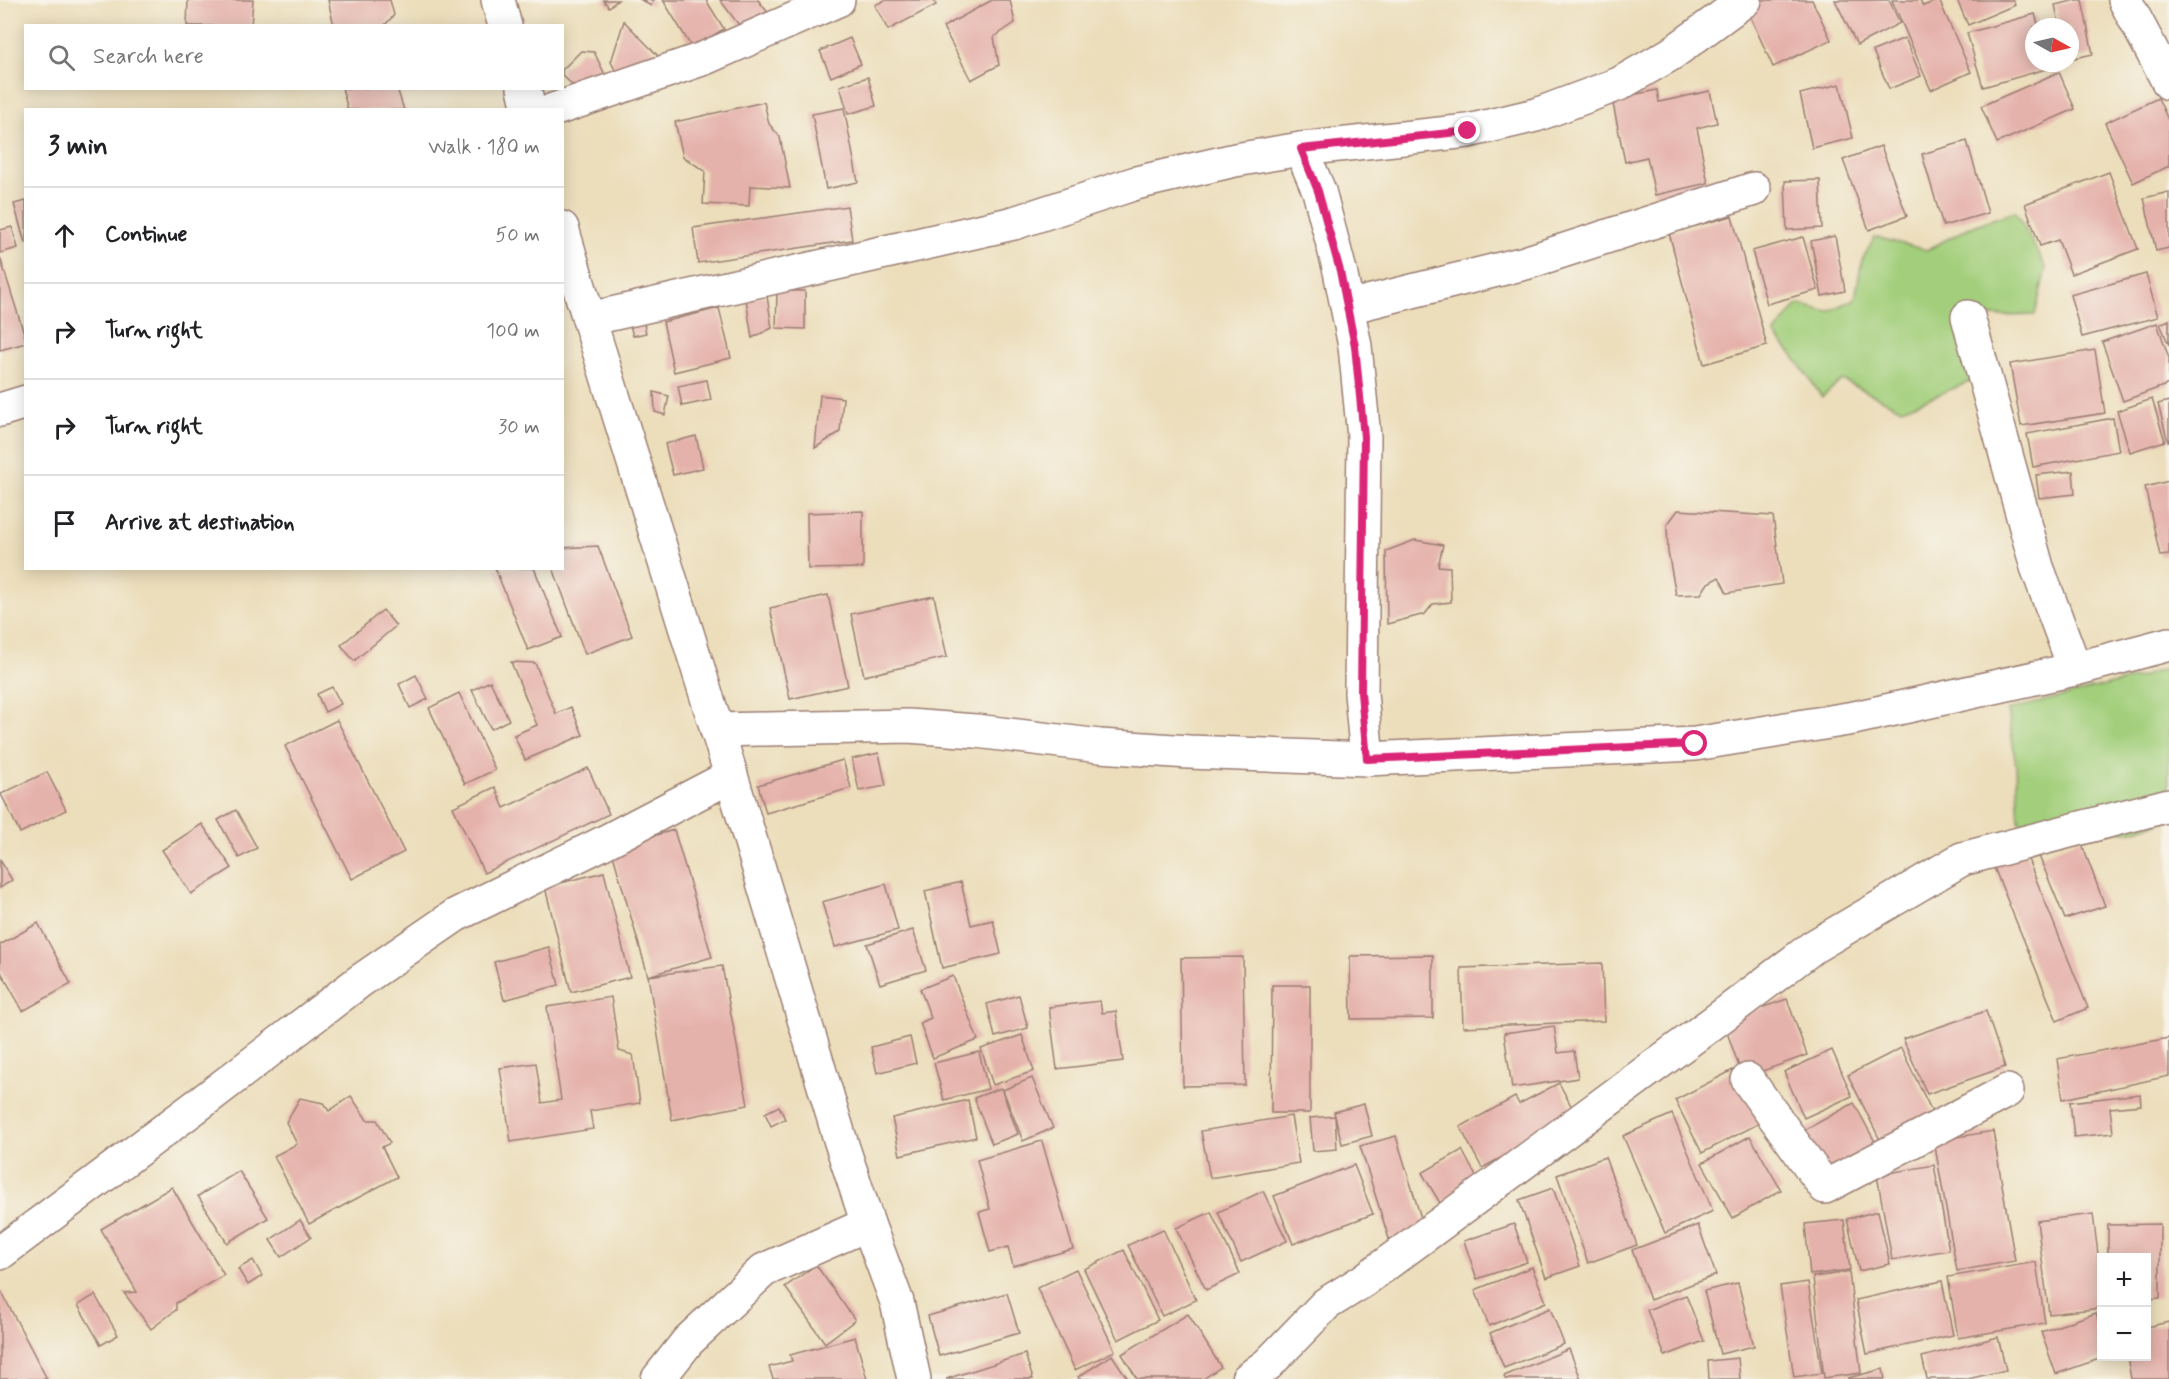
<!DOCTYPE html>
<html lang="en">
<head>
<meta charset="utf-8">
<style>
  :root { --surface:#fff; --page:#f2f2f2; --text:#202124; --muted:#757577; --line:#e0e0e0 }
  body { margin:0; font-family:Mynerve,sans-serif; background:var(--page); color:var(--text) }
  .controls { position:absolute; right:18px; bottom:18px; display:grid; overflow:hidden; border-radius:0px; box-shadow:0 3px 15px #0003 }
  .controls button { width:54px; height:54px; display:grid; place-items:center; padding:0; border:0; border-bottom:2px solid var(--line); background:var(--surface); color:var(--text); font:30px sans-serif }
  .compass { position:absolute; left:2025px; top:18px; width:54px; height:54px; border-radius:50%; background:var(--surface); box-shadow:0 3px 15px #0003; rotate:98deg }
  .stop { position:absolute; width:18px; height:18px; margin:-14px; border:4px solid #db2777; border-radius:50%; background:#fff }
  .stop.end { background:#db2777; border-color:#fff; box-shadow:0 2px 6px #0008 }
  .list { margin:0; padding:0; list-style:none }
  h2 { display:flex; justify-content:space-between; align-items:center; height:78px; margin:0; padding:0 24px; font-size:26px }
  h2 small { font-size:20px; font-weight:400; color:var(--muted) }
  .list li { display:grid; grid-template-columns:39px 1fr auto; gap:18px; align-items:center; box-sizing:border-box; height:96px; padding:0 24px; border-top:2px solid var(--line) }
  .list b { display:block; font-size:22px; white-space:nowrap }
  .list em { font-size:20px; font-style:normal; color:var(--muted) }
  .icon { flex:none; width:33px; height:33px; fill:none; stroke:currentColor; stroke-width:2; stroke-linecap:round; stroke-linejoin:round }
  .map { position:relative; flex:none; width:2169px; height:1379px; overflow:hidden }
  .search { position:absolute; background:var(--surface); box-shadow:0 3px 15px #0003; left:24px; top:24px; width:540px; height:66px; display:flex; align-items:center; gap:15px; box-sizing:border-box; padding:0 21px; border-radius:0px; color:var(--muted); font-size:22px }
  .panel { position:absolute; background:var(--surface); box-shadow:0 3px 15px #0003; left:24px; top:108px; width:540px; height:462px; border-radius:0px }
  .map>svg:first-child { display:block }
  .green { fill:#a3cf7c; stroke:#767754; stroke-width:1.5 }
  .building { fill:#e5b2ab }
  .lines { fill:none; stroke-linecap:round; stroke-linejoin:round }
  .minor-casing { stroke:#9b7e73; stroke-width:36 }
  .minor { stroke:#fff; stroke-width:33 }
  .route { stroke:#db2777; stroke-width:8 }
</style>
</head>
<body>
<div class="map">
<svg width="2169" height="1379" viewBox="0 0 2169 1379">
  <rect width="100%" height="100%" fill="#f7f3e8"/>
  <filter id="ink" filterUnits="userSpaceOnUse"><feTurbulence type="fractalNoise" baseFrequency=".0167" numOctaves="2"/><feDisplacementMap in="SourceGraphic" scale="12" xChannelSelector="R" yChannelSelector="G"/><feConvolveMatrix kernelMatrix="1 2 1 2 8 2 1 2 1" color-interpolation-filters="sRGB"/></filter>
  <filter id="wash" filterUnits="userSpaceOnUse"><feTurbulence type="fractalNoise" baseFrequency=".008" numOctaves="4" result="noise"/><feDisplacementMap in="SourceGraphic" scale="24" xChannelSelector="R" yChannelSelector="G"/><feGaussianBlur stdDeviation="1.35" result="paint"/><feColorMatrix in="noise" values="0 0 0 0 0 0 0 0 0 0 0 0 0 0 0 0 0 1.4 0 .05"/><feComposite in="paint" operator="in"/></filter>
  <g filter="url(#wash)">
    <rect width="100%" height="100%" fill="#ecdebb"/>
    <g class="green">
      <polygon points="2015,211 2046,268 2035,315 1968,317 1970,382 1902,409 1842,380 1822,397 1792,354 1774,334 1798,304 1828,312 1855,299 1862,260 1875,237 1927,250 1968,228"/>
      <polygon points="2169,667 2169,820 2129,832 2019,822 2016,766 2008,710 2140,677"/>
    </g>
    <g id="blocks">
      <g class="building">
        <polygon points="188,0 253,0 251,26 187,26"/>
        <polygon points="328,0 390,0 394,15 384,26 334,26"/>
        <polygon points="603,0 618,0 609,7"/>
        <polygon points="641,0 654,0 651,6"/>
        <polygon points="663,0 706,0 724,29 692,48"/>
        <polygon points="720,0 758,0 769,14 745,33"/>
        <polygon points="885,0 934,0 936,5 888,30 875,5"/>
        <polygon points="992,0 1010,0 1015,23 994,37 999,65 971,80 943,27"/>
        <polygon points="1761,0 1812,0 1831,40 1773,67 1746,7"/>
        <polygon points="1835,0 1889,0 1900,23 1857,45"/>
        <polygon points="1892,0 1920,0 1923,6 1939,0 1971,72 1931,90"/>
        <polygon points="1957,0 2013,0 2015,5 1968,25"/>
        <polygon points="2077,0 2082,0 2093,54 2070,59 2070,27 2060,27 2055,5"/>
        <polygon points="2035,14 2039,27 2034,27 2034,63 2049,63 2050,68 1983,87 1967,33"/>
        <polygon points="624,21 660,58 619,78 611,62"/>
        <polygon points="850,38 861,64 831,77 820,51"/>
        <polygon points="1905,38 1921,76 1889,89 1873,51"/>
        <polygon points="581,51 594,52 612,89 579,91 562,75 562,70"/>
        <polygon points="2059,72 2075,109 1997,143 1981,106"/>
        <polygon points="868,77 876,106 848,114 840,86"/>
        <polygon points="1840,84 1853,138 1812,148 1800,94"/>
        <polygon points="342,88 397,88 404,110 348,110"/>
        <polygon points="1657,90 1659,102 1710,91 1717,123 1697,128 1708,183 1655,195 1647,157 1625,162 1612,99"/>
        <polygon points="2158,98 2169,122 2169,166 2133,183 2105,123"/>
        <polygon points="764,102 769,124 780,137 790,188 750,186 749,206 703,204 705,171 683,157 675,122"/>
        <polygon points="844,108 858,182 826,189 812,114"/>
        <polygon points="1967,141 1988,213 1943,226 1922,154"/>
        <polygon points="1881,146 1907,216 1869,230 1843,160"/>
        <polygon points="2109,172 2138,249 2071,274 2058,240 2040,246 2025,204"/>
        <polygon points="1820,180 1822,228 1787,230 1785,181"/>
        <polygon points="2169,192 2169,248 2156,251 2144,198"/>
        <polygon points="26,201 26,243 25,243 14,204"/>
        <polygon points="847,206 852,240 698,263 693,228"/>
        <polygon points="1732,216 1767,346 1704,364 1669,233"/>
        <polygon points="12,227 18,248 0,253 0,230"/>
        <polygon points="1835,236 1845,291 1822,296 1811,241"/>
        <polygon points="1803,237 1818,290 1767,304 1752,251"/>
        <polygon points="0,257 26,340 26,343 0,350"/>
        <polygon points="2146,274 2158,317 2082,337 2070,295"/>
        <polygon points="777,291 805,291 805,329 776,328"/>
        <polygon points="767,296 772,328 752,338 746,299"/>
        <polygon points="719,308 731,358 674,372 663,322"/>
        <polygon points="642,315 646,333 633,336 628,318"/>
        <polygon points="2169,320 2169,345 2160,324"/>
        <polygon points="2157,323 2169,358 2169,384 2123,401 2102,342"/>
        <polygon points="2095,350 2105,413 2021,426 2010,364"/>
        <polygon points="707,380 711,400 682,406 678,386"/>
        <polygon points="654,392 669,396 665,415 655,412"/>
        <polygon points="820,395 843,398 840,432 815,448"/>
        <polygon points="2152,399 2165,441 2130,452 2117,411"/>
        <polygon points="2169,401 2169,442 2168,442 2158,404"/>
        <polygon points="2113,418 2119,451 2033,467 2027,434"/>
        <polygon points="696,436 703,468 673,475 665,444"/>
        <polygon points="2073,471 2075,494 2039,498 2036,475"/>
        <polygon points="2169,481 2169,555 2160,556 2145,487"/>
        <polygon points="1678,510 1773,516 1782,584 1727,593 1719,577 1708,583 1701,594 1676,595 1668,552 1667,525"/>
        <polygon points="863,511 863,568 808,569 807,513"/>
        <polygon points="1415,540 1443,545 1438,566 1450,567 1451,602 1433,604 1425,614 1387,624 1386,551"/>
        <polygon points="598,546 632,636 585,654 553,568 562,568 562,548"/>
        <polygon points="495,568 534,568 562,637 528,650"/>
        <polygon points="828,595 848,686 790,699 770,608"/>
        <polygon points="934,596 947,657 864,676 851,614"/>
        <polygon points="383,610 396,626 354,661 341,645"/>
        <polygon points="511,662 535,663 556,714 571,707 583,735 525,760 514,735 537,725"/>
        <polygon points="416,675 428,699 410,708 399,684"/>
        <polygon points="490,681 509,720 491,729 472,690"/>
        <polygon points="332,687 341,704 325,712 317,694"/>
        <polygon points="459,693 495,770 465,784 429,708"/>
        <polygon points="337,720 404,852 352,879 285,746"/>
        <polygon points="879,753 886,786 859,791 852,759"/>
        <polygon points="843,760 851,788 766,813 758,785"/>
        <polygon points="588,768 609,814 484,873 453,807 495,787 504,808"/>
        <polygon points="47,772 66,810 20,833 1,794"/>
        <polygon points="236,810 257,848 239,858 218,820"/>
        <polygon points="202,824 232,868 191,894 162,850"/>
        <polygon points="674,830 712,957 648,976 722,966 748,1105 672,1120 648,976 611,848"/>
        <polygon points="2080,839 2105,906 2065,919 2039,856"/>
        <polygon points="2025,852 2088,1008 2057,1021 1993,865"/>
        <polygon points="0,860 12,880 0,888"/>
        <polygon points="604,872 630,977 571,992 545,887"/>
        <polygon points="961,882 971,925 993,920 1001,954 942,968 925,891"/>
        <polygon points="886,884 898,930 835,947 822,902"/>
        <polygon points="38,923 71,984 23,1011 0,970 0,945"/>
        <polygon points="913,930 926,970 880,984 867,944"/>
        <polygon points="549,947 559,985 504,1000 494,962"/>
        <polygon points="1433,955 1433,1018 1351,1019 1350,956"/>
        <polygon points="1243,957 1245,1085 1183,1086 1181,958"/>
        <polygon points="1602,963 1604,1021 1463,1027 1461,968"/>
        <polygon points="953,976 978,1040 933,1058 920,1023 931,1018 920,989"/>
        <polygon points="1272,985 1310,985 1310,1113 1271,1113"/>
        <polygon points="1019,995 1028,1028 995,1037 987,1004"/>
        <polygon points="611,997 619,1051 633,1055 640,1103 590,1111 593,1129 511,1142 500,1068 536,1063 542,1103 561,1100 547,1007"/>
        <polygon points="1787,999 1807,1055 1743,1078 1723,1021"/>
        <polygon points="1100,1001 1102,1013 1116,1011 1123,1061 1057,1069 1049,1007"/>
        <polygon points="1986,1011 2005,1067 1927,1094 1903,1039"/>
        <polygon points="1554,1026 1558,1053 1574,1051 1578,1078 1512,1088 1504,1033"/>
        <polygon points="1022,1035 1034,1071 993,1085 981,1049"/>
        <polygon points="910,1037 916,1063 877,1073 871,1047"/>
        <polygon points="2169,1038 2169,1076 2063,1099 2057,1059"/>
        <polygon points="1901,1048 1935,1118 1882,1144 1848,1075"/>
        <polygon points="1832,1050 1852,1096 1804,1118 1784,1072"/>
        <polygon points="979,1052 988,1089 944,1100 934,1063"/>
        <polygon points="1733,1070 1760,1123 1702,1153 1675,1100"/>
        <polygon points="1032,1078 1053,1128 1023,1141 1003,1090"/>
        <polygon points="1559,1083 1577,1117 1482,1168 1460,1127 1515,1097 1519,1104"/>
        <polygon points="1001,1088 1018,1134 992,1144 974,1098"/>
        <polygon points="2140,1094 2141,1105 2110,1108 2113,1133 2074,1137 2070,1102"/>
        <polygon points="351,1096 367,1120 377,1120 390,1143 382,1147 397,1177 309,1224 274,1156 297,1144 286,1122 300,1098 323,1103 329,1111"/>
        <polygon points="968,1100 976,1137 900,1155 892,1118"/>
        <polygon points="1854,1103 1880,1151 1827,1180 1801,1132"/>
        <polygon points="1364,1104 1372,1136 1342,1144 1334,1112"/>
        <polygon points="779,1106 785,1119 771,1126 765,1113"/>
        <polygon points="1672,1114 1713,1211 1665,1233 1623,1136"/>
        <polygon points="1291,1116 1299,1163 1210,1178 1201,1131"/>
        <polygon points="1335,1116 1337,1149 1313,1151 1310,1118"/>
        <polygon points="1993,1131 2015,1261 1957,1271 1934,1141"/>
        <polygon points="1396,1136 1424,1228 1389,1239 1360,1146"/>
        <polygon points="1750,1136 1781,1190 1733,1218 1702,1163"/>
        <polygon points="1042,1141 1073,1249 1013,1266 1008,1247 990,1252 979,1212 990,1209 977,1160"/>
        <polygon points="1462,1150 1478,1180 1440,1203 1422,1173"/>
        <polygon points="1605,1157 1637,1245 1588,1263 1557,1175"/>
        <polygon points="1354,1165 1373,1214 1293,1244 1274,1196"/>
        <polygon points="1934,1165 1949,1250 1892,1260 1877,1175"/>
        <polygon points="239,1171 268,1218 227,1243 198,1196"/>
        <polygon points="172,1187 224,1275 176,1303 176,1310 151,1329 124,1293 137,1292 101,1229"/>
        <polygon points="1553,1188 1580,1266 1546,1278 1519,1200"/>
        <polygon points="1263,1191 1287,1241 1241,1262 1218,1212"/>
        <polygon points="1878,1211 1890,1264 1859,1271 1847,1219"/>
        <polygon points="1211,1212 1240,1274 1206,1290 1176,1228"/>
        <polygon points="2093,1214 2102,1287 2102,1308 2049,1314 2037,1221"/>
        <polygon points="300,1220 311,1237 281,1257 270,1240"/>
        <polygon points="1844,1220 1850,1270 1810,1275 1805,1224"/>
        <polygon points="1514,1224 1527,1262 1477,1279 1464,1241"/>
        <polygon points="2160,1224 2160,1298 2146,1299 2146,1258 2108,1258 2108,1225"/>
        <polygon points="1698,1225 1716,1275 1650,1300 1632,1250"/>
        <polygon points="1163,1229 1196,1300 1162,1316 1128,1245"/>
        <polygon points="1124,1250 1158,1320 1118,1340 1084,1269"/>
        <polygon points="253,1260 262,1276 248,1285 238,1269"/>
        <polygon points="2036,1262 2045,1323 1958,1338 1948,1277"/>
        <polygon points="816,1265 855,1320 825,1343 785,1287"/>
        <polygon points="1532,1267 1546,1302 1489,1326 1475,1290"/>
        <polygon points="1076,1269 1115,1351 1075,1370 1037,1288"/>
        <polygon points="1849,1272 1861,1373 1824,1378 1813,1277"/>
        <polygon points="1942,1281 1953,1335 1867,1354 1856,1300"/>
        <polygon points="1808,1282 1822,1373 1794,1377 1780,1286"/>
        <polygon points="1738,1283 1754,1346 1720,1354 1704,1291"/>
        <polygon points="0,1289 47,1379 0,1379"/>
        <polygon points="1007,1293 1019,1333 939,1356 928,1316"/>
        <polygon points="95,1295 118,1335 101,1345 78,1305"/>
        <polygon points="1686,1295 1704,1341 1665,1356 1647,1310"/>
        <polygon points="1550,1308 1564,1344 1504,1368 1490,1333"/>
        <polygon points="2096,1313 2102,1330 2102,1358 2056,1374 2041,1332"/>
        <polygon points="1188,1314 1221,1367 1203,1379 1137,1379 1122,1354"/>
        <polygon points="2169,1322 2169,1379 2131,1379 2127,1356 2146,1356 2146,1327"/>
        <polygon points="855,1337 867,1379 773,1379 769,1367 792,1361 790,1355"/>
        <polygon points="1998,1337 2006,1370 1968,1379 1927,1379 1922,1357"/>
        <polygon points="1569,1349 1581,1379 1505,1379 1504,1376"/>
        <polygon points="1025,1354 1033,1379 946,1379"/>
        <polygon points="1112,1355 1128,1379 1079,1379 1078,1377"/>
        <polygon points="1738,1358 1740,1379 1709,1379 1708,1361"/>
        <polygon points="1883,1369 1885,1379 1848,1379 1848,1378"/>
      </g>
    </g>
  </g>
  <g filter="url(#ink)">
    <use href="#blocks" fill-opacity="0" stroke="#9b7e73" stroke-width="1.5"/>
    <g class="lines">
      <g class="minor-casing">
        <g id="minor">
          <polyline points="498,0 505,26"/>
          <polyline points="2125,0 2169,83"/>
          <polyline points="524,88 529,110"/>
          <polyline points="553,110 705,58 838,0"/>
          <polyline points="1301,149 1319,191 1340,271 1355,346 1364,437 1361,693 1367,759"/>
          <polyline points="562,228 581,293 721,742 840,1139 868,1224 897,1302 914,1379"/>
          <polyline points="1348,307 1525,263 1754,189"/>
          <polyline points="1968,317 2037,567 2075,669"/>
          <polyline points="589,319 1014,223 1136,183 1235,160 1301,149 1468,131 1536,115 1619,84 1671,54 1745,0"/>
          <polyline points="0,410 26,402"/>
          <polyline points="717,730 908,726 976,731 1100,746 1189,752 1367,759 1695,744 1854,718 2075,669 2169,644"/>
          <polyline points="1748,1080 1825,1187 2007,1091"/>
          <polyline points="0,1253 210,1096 360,981 456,915 599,845 731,776"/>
          <polyline points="658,1379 688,1341 764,1270 868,1224"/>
          <polyline points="1248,1379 1268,1364 1326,1304 1363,1281 1718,1019 1813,947 1962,859 2169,805"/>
        </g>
      </g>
      <use href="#minor" class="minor"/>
    </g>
  </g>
  <g class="lines" filter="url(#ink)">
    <polyline class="route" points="1468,131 1301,149 1318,191 1340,271 1355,346 1364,437 1361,693 1367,759 1695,744"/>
  </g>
</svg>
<div class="controls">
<button>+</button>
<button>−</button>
</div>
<svg class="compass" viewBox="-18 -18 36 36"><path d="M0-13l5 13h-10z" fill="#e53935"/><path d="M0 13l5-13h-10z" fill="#757577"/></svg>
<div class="stop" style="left:1695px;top:744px"></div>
<div class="stop end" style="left:1468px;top:131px"></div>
<div class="search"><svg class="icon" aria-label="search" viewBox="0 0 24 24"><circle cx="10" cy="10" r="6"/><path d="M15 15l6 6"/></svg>Search here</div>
<section class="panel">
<h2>3 min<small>Walk · 180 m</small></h2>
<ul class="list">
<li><svg class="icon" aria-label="ahead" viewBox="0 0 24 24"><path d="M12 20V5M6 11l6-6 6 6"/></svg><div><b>Continue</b></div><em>50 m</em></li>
<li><svg class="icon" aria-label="right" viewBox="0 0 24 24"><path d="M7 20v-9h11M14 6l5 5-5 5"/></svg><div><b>Turn right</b></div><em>100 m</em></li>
<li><svg class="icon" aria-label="right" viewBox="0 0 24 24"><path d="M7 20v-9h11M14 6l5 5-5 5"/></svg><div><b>Turn right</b></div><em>30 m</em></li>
<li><svg class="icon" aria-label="arrive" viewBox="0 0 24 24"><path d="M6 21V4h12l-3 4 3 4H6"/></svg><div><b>Arrive at destination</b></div></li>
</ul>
</section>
</div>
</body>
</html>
